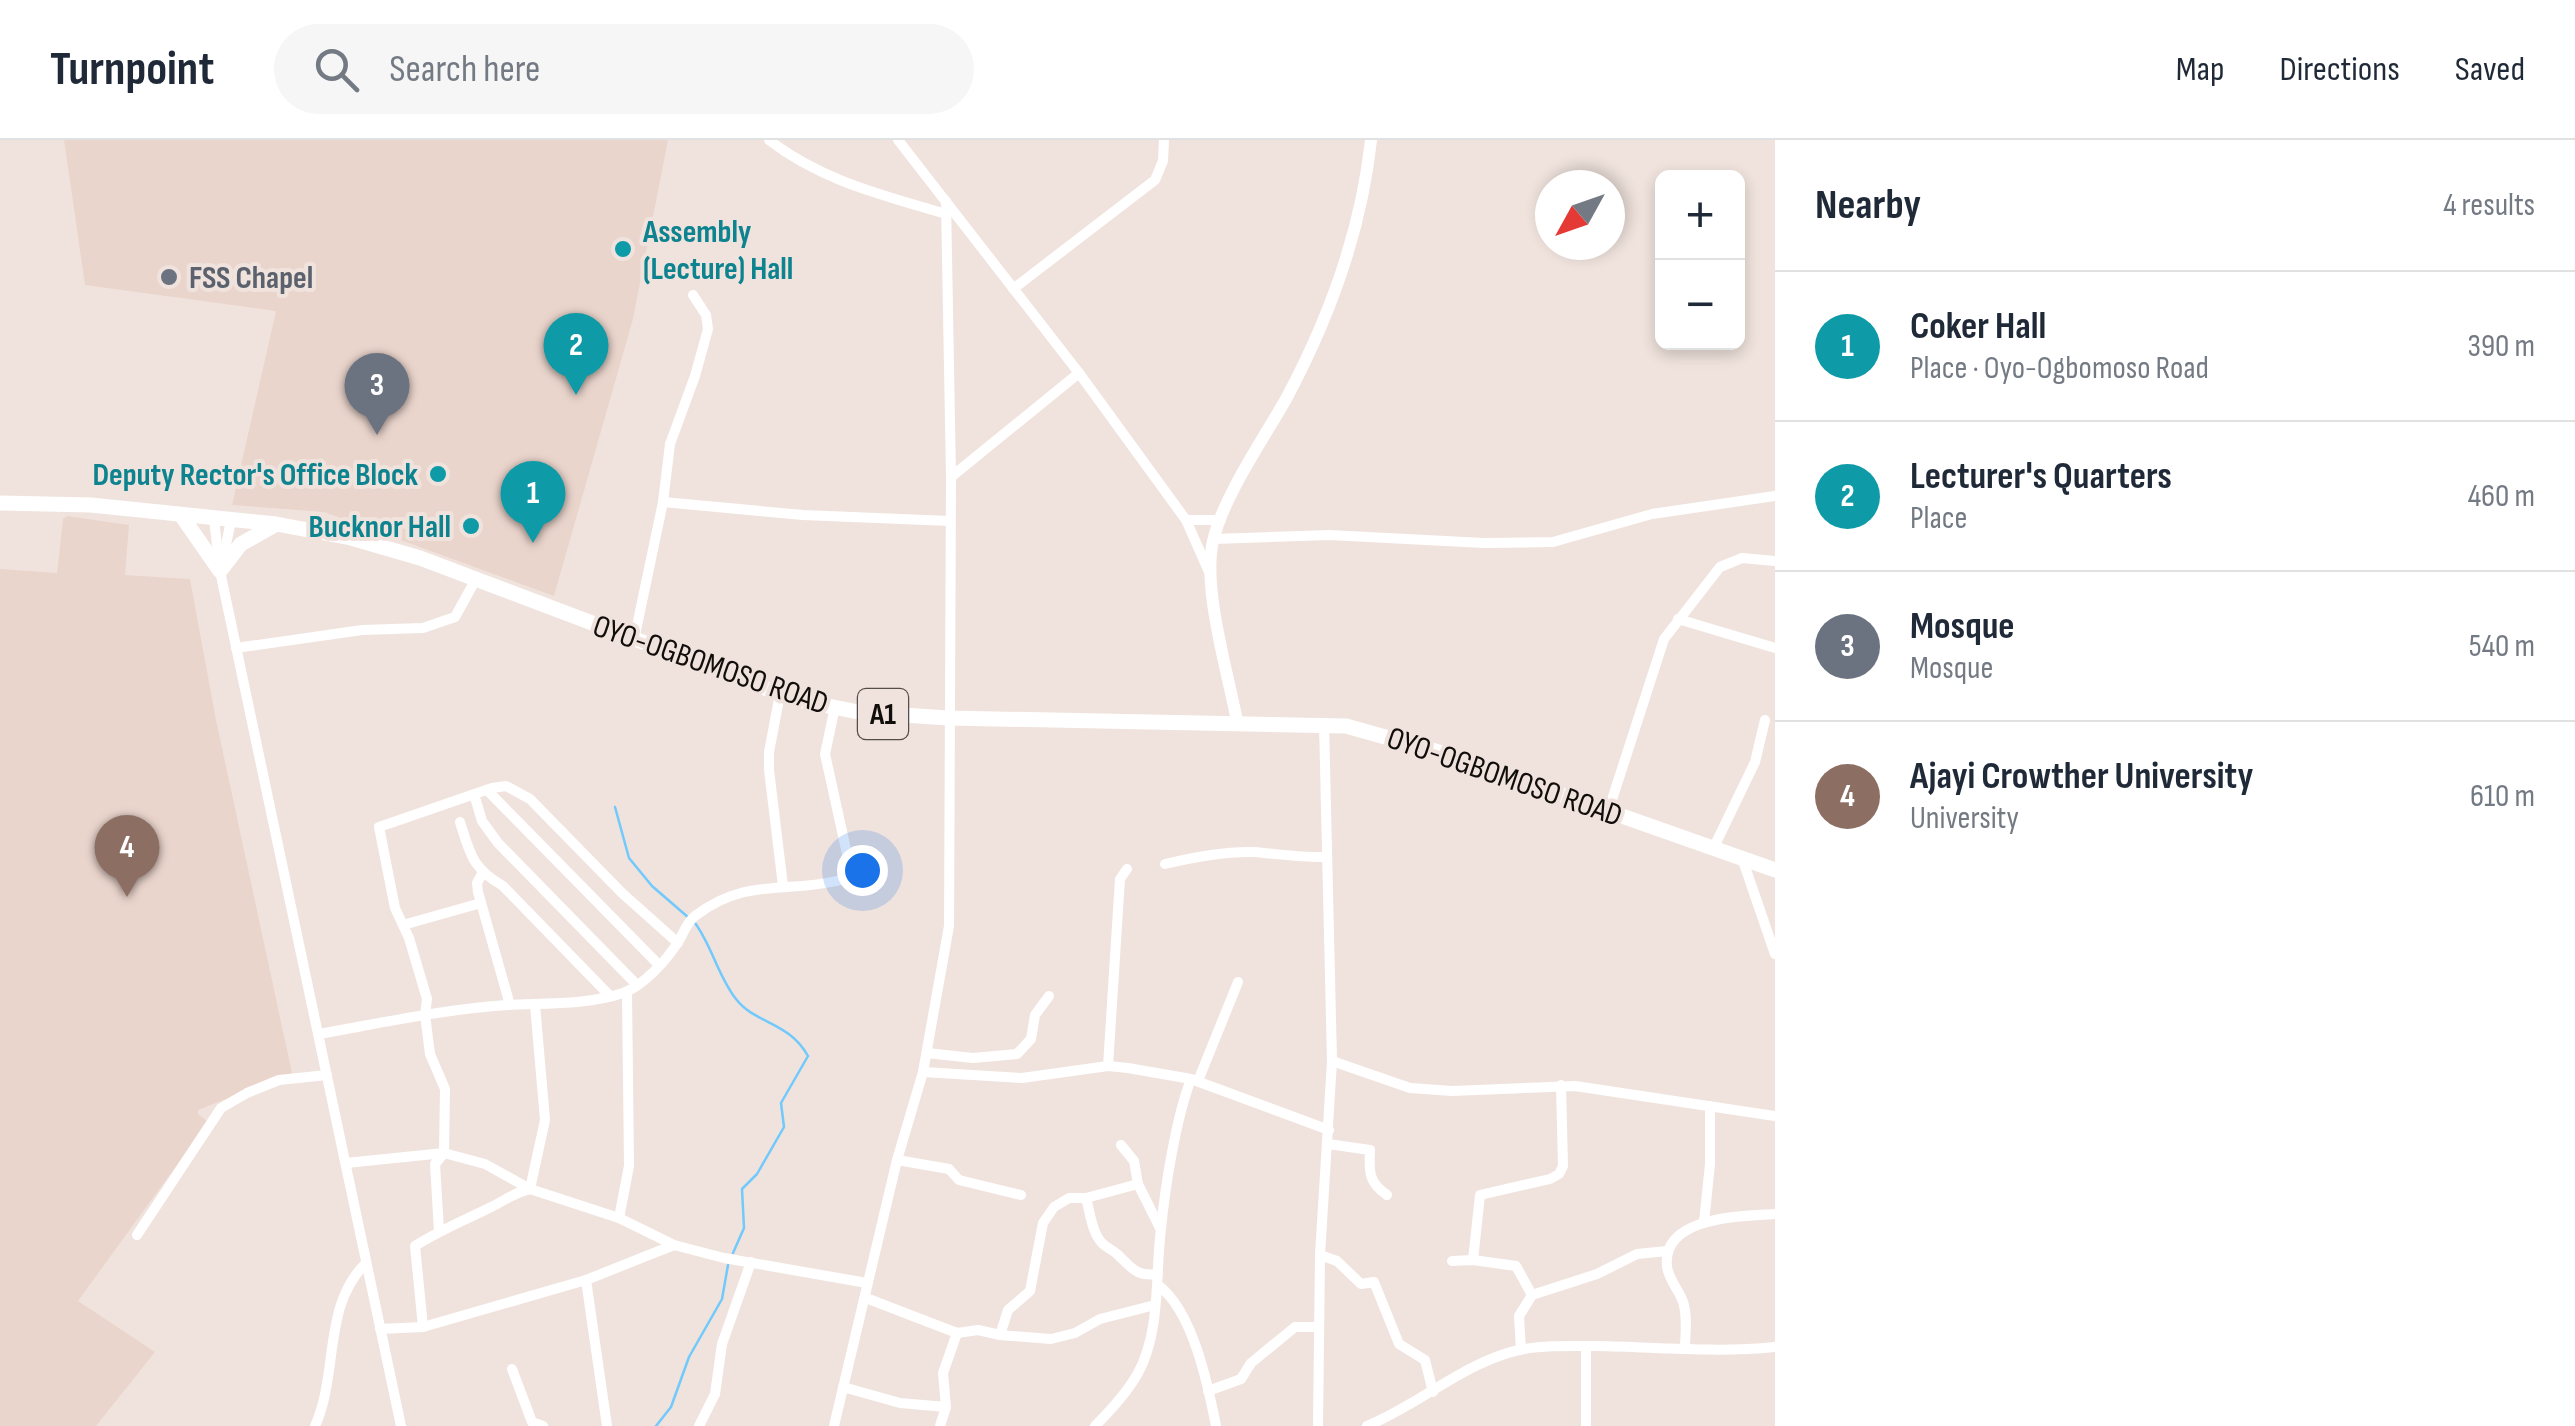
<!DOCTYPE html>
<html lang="en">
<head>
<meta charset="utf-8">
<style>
  :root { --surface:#fff; --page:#f6f6f7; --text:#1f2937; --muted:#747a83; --line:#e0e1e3; --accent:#727b25 }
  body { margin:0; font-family:"Sofia Sans Condensed",sans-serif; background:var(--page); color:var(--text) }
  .controls { position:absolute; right:30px; top:30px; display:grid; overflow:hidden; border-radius:15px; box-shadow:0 5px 15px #0003 }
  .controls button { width:90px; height:90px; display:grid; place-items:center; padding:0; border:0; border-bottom:2px solid var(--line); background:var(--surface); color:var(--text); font:50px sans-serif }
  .compass { position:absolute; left:1535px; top:30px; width:90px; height:90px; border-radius:50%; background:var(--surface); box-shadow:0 5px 15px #0003; rotate:230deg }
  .you { position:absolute; left:862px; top:730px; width:35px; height:35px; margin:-25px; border:8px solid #fff; border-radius:50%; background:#1a73e8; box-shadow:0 0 0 15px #1a73e833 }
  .badge { display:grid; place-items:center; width:65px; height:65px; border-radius:50%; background:var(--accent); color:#fff; font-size:32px; font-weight:700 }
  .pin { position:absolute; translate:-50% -82px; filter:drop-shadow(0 2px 5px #0008) }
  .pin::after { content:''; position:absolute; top:52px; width:35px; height:30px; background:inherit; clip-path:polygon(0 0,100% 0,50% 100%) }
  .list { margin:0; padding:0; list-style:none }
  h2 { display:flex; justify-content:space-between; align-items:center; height:130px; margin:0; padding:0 40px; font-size:42px }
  h2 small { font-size:32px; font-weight:400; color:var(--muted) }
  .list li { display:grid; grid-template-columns:65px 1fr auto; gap:30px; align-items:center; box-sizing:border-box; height:150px; padding:0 40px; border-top:2px solid var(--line) }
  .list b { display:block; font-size:38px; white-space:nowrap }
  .list p { margin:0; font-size:32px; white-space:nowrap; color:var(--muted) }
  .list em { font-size:32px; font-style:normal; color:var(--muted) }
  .icon { flex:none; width:55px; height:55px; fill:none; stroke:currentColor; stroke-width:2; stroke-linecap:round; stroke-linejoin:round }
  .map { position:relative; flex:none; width:1775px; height:1286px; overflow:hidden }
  header { display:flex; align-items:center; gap:60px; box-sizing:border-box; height:140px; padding:0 50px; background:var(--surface); border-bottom:2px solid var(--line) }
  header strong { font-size:48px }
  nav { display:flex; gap:55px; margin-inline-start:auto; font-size:35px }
  .search { width:700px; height:90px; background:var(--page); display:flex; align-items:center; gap:25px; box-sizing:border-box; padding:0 35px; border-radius:55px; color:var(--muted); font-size:38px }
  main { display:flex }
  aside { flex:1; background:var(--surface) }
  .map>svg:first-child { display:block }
  .built { fill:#ead5cc }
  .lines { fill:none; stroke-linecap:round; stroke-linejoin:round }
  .stream { stroke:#71c9fc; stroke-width:2.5 }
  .minor { stroke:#fff; stroke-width:10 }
  .major { stroke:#fff; stroke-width:12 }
  .highway { stroke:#fff; stroke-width:15 }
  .culture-dot { fill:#0f9aa8; stroke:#f0e3dd; stroke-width:4 }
  .worship-dot { fill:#6b7280; stroke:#f0e3dd; stroke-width:4 }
  .labels { text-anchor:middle; stroke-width:8; stroke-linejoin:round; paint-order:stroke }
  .shield { fill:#f0e3dd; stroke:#544d4a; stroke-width:2.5 }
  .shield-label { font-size:30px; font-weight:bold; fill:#110d0b }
  .culture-label { font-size:32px; font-weight:bold; fill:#0d838f; stroke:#f0e3dd; text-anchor:end }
  .worship-label { font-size:32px; font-weight:bold; fill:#5b616d; stroke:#f0e3dd; text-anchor:start }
  .street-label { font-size:32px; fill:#110d0b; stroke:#f0e3dd }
</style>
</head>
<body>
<header>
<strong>Turnpoint</strong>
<div class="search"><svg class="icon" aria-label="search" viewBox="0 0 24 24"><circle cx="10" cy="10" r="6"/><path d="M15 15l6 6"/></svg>Search here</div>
<nav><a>Map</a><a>Directions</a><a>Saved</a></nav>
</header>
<main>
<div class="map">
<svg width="1775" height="1286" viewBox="0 0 1775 1286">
  <rect width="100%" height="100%" fill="#f0e3dd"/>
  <g class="built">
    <polygon points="64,0 668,0 633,179 554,456 324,372 232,365 276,171 85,145"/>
    <polygon points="67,376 129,385 125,435 190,439 216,580 292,933 198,970 198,974 208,982 78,1161 155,1212 96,1286 0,1286 0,429 57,433 63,379"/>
  </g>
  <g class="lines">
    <g class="stream">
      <polyline points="615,667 629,718 652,746 689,778"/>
      <path d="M695,783C712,806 718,836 736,859C755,884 788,881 808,916L781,963L784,987L757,1034L742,1049L744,1088L733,1113"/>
      <polyline points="656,1286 671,1267 689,1217 722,1159 728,1125"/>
    </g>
    <g class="minor">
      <path d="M769,0C822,41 883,55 946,74"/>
      <polyline points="898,0 1079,233 1186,380 1209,432"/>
      <polyline points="1013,149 1155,40 1163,21 1164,0"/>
      <polyline points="951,337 1079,233"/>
      <polyline points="663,362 803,375 950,381"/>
      <polyline points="214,379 220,431 401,1286"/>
      <polyline points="1186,380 1221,380"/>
      <polyline points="1213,399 1329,395 1484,403 1553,402 1652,374 1775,356"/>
      <polyline points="220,418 225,410 231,380"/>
      <polyline points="1678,479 1775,508"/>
      <polyline points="634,500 663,362 670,304 695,236 708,189 706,175 693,155"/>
      <polyline points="236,508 362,490 423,488 455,477 476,439"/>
      <polyline points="780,554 769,612 769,630 783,746"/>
      <polyline points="487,650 659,825"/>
      <polyline points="474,654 482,681 498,703 637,845"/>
      <polyline points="1608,672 1664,499 1720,427 1742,418 1775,421"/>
      <path d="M460,682C470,714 472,728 503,746L610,856"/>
      <polyline points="1714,707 1755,622 1765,580"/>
      <polyline points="1742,718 1775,814"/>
      <path d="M1165,724C1194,717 1224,711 1254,712C1279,714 1302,718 1327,717"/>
      <polyline points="482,734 477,743 478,752 510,865"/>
      <polyline points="403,785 481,763"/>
      <path d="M319,894C381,883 445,869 508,865C545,863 587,865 623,853C643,846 667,820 678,802C684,793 686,783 695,776C746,737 784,754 841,740L849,730V723L825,614L835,567"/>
      <polyline points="927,913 973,918 1017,914 1031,899 1035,875 1049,856"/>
      <polyline points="1332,921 1410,948 1452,951 1575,946 1775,976"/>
      <polyline points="1108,926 1120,739 1127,729"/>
      <polyline points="923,932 1022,938 1108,926 1128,928 1191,939 1329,990"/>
      <polyline points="1198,941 1238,842"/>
      <path d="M1328,1004L1370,1010C1369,1031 1368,1042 1387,1055"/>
      <polyline points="1121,1005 1134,1021 1138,1044 1160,1088"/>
      <polyline points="897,1020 949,1029 959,1040 1021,1055"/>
      <polyline points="346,1023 444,1013 485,1024 530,1049 619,1078 674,1105 724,1118 867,1143"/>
      <path d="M1086,1058C1090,1072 1092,1094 1103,1104C1107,1108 1113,1110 1117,1114C1132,1128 1136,1137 1158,1134"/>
      <polyline points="619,1078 629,1026 627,852"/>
      <polyline points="1704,1082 1710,1024 1710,966"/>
      <polyline points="439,1091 435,1024 444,1013 445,949 430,914 425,875 427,859 409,798 395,768 379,687 492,648 506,646 530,659 622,753 678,803"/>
      <polyline points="137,1095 221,968 247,953 279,940 327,935"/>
      <polyline points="1320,1115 1337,1121 1361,1144 1374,1142 1399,1204 1425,1220 1433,1252"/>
      <polyline points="1473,1120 1480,1055 1550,1039 1559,1034 1563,1026 1561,945"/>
      <polyline points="1452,1121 1473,1120 1516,1126 1532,1155"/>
      <polyline points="586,1140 607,1286"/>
      <path d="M1158,1145C1193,1171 1208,1245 1216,1286"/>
      <polyline points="866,1158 957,1193 978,1190 1000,1195 1051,1199 1075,1193 1100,1179 1155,1165"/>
      <path d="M423,1187L415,1106C438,1091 463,1081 487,1069C503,1062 512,1053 530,1049L545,980L535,865"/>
      <polyline points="380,1189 423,1187 586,1140 674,1105"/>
      <polyline points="1000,1195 1008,1170 1030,1151 1043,1083 1054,1067 1069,1058 1086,1058 1138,1044"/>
      <path d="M1685,1209C1685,1195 1688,1176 1683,1162C1679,1150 1669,1140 1667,1127C1661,1076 1742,1076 1775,1074"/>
      <polyline points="1521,1210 1519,1176 1532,1155 1597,1134 1637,1114 1667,1111"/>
      <polyline points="512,1229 532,1282 543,1286"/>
      <polyline points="843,1247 900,1263 946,1267"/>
      <polyline points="1208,1251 1241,1239 1251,1223 1295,1187 1319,1187"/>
      <path d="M315,1286C339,1233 322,1166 366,1123"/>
      <polyline points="699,1286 715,1254 722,1204 751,1122"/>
      <polyline points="834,1286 897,1020 923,932 949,786 951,337 946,61"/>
      <polyline points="940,1286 946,1267 943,1233 957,1193"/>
      <path d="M1095,1286C1111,1270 1127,1253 1138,1233C1161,1191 1155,1135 1161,1089C1165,1047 1176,978 1191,939"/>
      <polyline points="1318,1286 1320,1115 1332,921 1324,583"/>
      <path d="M1367,1286C1419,1265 1465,1222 1519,1210C1544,1205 1571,1206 1597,1206C1656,1207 1716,1213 1775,1207"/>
      <polyline points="1586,1286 1586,1206"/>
    </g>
    <path class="major" d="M1237,581C1228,533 1202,448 1213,401C1223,357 1264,298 1286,259C1330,177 1361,92 1371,0"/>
    <g class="highway">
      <polyline points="0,363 91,365 276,384 351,398 420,418 794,559 858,572 948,578 1346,586 1446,614 1775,730"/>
      <polyline points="181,375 220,431 241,404 275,385"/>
    </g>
  </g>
  <g class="culture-dot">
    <circle cx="623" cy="109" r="10"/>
    <circle cx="438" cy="334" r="10"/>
    <circle cx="471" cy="386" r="10"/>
  </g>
  <circle class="worship-dot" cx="169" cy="137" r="10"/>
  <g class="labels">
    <rect class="shield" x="858" y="549" width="50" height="50" rx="8"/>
    <g class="shield-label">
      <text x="883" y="584">A1</text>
    </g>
    <g class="culture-label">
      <text x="643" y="102" text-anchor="start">Assembly<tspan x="643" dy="37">(Lecture) Hall</tspan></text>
      <text x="418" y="345">Deputy Rector's Office Block</text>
      <text x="451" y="397">Bucknor Hall</text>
    </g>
    <g class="worship-label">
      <text x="189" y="148">FSS Chapel</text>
    </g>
    <g class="street-label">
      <text transform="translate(711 524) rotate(19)" y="11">OYO-OGBOMOSO ROAD</text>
      <text transform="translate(1505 636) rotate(19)" y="11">OYO-OGBOMOSO ROAD</text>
    </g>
  </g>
</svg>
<div class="controls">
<button>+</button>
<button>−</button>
</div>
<svg class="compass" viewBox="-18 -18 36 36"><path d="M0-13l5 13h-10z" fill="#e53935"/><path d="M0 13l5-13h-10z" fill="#747a83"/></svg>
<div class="you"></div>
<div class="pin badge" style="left:533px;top:403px;background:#0f9aa8">1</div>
<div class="pin badge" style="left:576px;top:255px;background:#0f9aa8">2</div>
<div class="pin badge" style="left:377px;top:295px;background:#6b7280">3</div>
<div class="pin badge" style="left:127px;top:757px;background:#8d6e63">4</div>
</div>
<aside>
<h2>Nearby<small>4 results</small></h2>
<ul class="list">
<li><span class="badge" style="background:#0f9aa8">1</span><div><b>Coker Hall</b><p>Place · Oyo-Ogbomoso Road</p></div><em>390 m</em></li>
<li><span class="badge" style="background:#0f9aa8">2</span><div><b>Lecturer's Quarters</b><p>Place</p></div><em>460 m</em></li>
<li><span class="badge" style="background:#6b7280">3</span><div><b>Mosque</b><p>Mosque</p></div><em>540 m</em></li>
<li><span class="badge" style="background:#8d6e63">4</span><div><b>Ajayi Crowther University</b><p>University</p></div><em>610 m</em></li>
</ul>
</aside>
</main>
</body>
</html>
